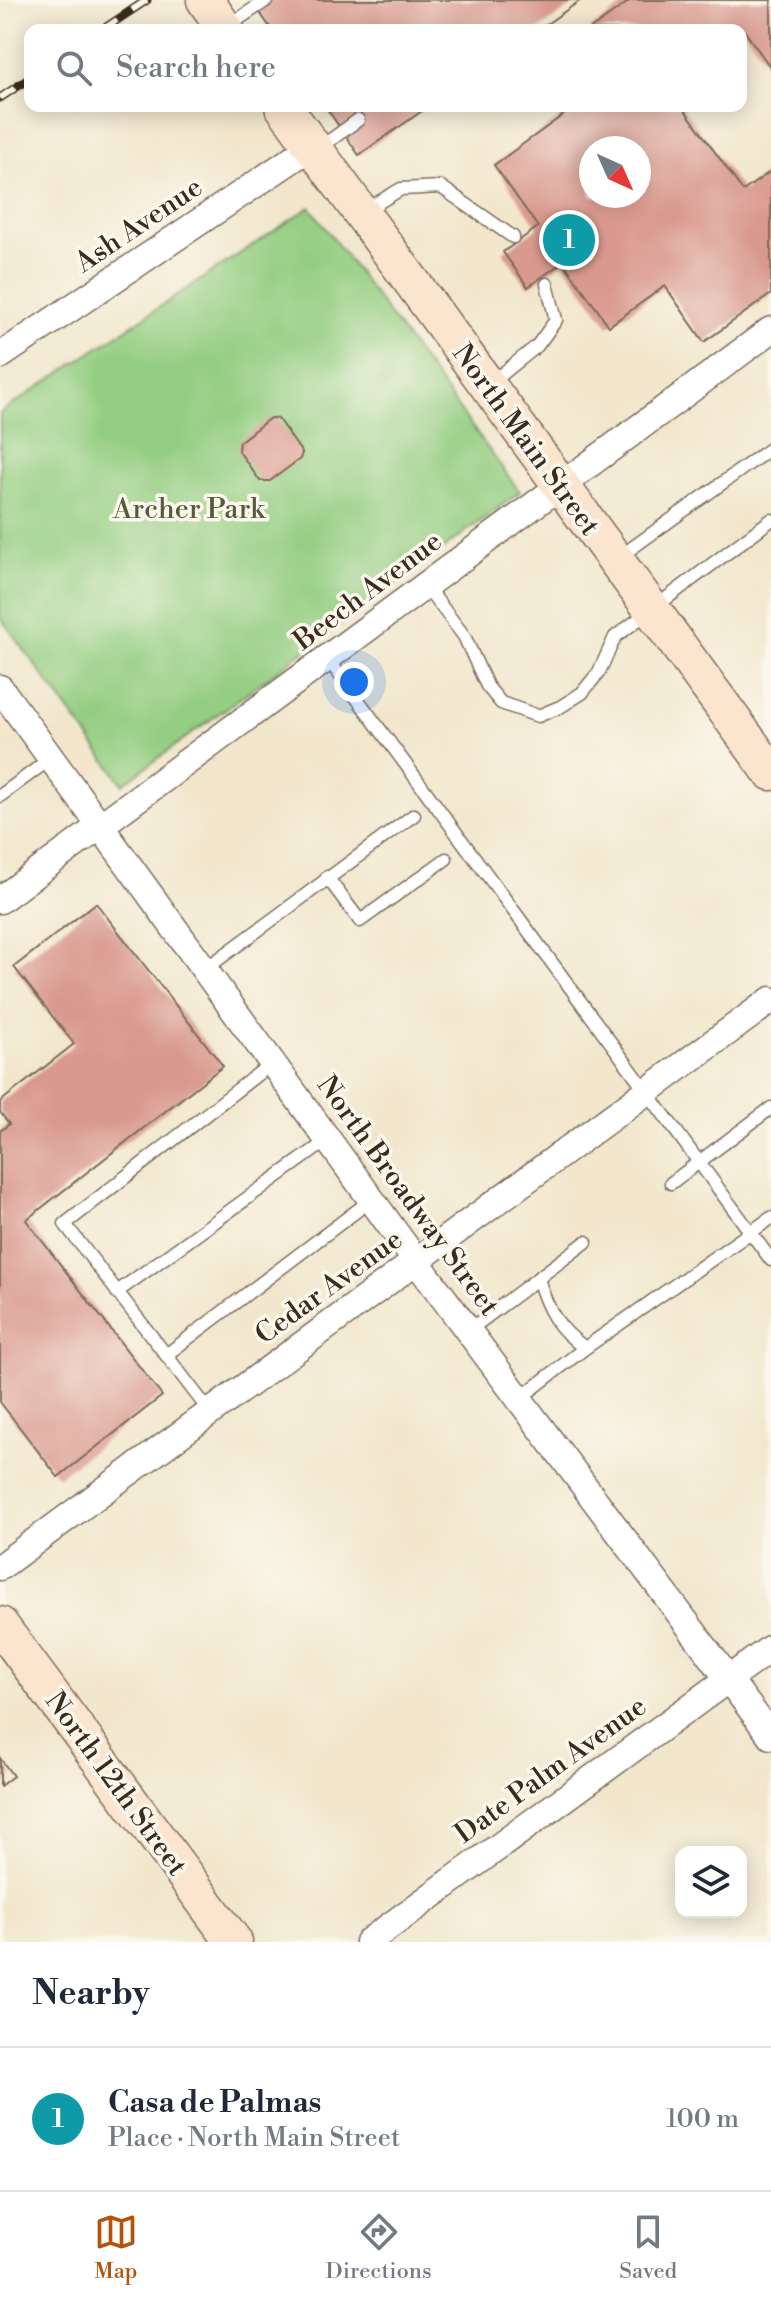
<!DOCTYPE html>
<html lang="en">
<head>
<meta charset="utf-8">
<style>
  :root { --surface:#fff; --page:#f6f6f7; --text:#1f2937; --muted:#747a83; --line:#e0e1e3; --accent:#b45309 }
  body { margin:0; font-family:"Libre Bodoni",serif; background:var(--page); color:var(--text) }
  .controls { position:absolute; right:24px; bottom:24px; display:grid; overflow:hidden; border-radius:16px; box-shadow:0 4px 20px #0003 }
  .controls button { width:72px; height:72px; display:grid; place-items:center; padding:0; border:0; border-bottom:2px solid var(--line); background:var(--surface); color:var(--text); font:40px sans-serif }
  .compass { position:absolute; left:579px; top:136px; width:72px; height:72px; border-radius:50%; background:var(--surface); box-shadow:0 4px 20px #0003; rotate:135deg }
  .you { position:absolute; left:354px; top:682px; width:28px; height:28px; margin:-20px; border:6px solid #fff; border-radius:50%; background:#1a73e8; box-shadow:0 0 0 12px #1a73e833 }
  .badge { display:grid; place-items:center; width:52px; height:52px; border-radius:50%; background:var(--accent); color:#fff; font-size:26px; font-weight:700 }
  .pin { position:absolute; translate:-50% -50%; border:4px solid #fff; box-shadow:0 2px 8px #0006 }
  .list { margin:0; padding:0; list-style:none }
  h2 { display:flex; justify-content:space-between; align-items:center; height:104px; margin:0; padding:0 32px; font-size:34px }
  h2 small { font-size:26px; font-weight:400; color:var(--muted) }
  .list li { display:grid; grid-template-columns:52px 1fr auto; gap:24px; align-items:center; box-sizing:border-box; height:144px; padding:0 32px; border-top:2px solid var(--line) }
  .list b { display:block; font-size:30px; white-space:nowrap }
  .list p { margin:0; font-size:26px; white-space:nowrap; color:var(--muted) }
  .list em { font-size:26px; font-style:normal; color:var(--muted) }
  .icon { flex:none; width:44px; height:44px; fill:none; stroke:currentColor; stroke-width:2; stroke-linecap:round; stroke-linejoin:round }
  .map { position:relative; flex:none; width:771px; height:1942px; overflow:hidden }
  .search { position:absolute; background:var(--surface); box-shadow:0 4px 20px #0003; left:24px; right:24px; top:24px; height:88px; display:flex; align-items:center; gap:20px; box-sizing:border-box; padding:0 28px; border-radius:16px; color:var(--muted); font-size:30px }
  .sheet { height:248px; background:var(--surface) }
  nav { display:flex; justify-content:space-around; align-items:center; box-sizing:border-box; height:112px; border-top:2px solid var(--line); background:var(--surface); font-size:22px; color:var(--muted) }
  nav a { display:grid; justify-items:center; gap:4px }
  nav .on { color:var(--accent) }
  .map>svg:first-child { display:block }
  .green { fill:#94ce82; stroke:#687c50; stroke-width:2 }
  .building { fill:#d9998e; fill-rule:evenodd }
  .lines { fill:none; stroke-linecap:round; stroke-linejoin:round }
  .lane-casing { stroke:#7b6c5b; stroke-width:15 }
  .street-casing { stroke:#7b6c5b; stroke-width:29 }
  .secondary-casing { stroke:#7b6c5b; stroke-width:39 }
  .lane { stroke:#fff; stroke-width:12 }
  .street { stroke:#fff; stroke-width:26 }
  .secondary { stroke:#fce5cf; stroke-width:36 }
  .rail-casing { stroke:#3b2a1e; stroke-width:9 }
  .rail { stroke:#fbf7ec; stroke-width:6; stroke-dasharray:18; stroke-linecap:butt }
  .labels { text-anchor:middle; stroke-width:7; stroke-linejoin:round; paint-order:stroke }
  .street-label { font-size:28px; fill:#3b2a1e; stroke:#fbf7ec }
  .park-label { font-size:28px; fill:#565b3c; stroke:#fbf7ec }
</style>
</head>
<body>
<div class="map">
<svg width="771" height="1942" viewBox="0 0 771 1942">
  <rect width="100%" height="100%" fill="#fbf7ec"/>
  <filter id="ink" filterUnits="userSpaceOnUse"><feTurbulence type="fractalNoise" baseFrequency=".0125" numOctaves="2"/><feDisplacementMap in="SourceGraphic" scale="16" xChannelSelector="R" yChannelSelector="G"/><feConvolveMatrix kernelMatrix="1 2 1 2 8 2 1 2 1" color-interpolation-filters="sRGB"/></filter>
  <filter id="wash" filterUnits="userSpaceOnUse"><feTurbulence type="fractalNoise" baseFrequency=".006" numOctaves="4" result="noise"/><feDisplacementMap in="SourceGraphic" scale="32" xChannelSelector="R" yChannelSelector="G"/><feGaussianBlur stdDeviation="1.8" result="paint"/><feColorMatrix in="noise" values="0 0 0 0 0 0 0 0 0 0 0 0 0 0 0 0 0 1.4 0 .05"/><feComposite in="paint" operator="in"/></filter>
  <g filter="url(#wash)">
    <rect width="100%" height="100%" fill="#f2e7cd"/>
    <polygon class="green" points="310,207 520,492 123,784 0,617 0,413"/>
    <g id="blocks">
      <g class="building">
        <polygon points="251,0 581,0 538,30 272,30"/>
        <polygon points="631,0 771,0 771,68 745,32 741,35 741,30 589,30"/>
        <polygon points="325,106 429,106 359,155"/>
        <path d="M561,106H682L743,191L771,171V294L704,342L665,286L609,326L563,262L528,287L503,252L538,227L494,165L566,113ZM591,148H639V196H591Z"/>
        <polygon points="270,418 278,419 302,453 300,459 270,481 260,481 238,450 239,442"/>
        <polygon points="96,903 223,1066 26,1220 162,1396 58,1477 0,1402 0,1131 9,1124 0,1112 0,1102 74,1044 14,967"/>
        <polygon points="0,1758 13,1776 0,1786"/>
      </g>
    </g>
  </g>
  <g filter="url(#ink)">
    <use href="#blocks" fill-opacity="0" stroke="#7b6c5b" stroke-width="2"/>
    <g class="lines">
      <g class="lane-casing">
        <g id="lane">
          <polyline points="228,26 267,0"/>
          <polyline points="318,149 358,120"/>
          <polyline points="364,211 401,189 441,187 513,237"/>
          <polyline points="491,383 537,346 556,320 547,284"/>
          <polyline points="618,558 771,448"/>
          <polyline points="426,586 464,636 487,686 501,703 538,716 560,707 582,693 599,672 615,637 771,520"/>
          <polyline points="328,659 771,1260"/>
          <polyline points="0,796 50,759"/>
          <polyline points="327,877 360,921 446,859"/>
          <polyline points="204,970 414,815"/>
          <polyline points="671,1183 771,1108"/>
          <path d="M538,1278C547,1310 558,1329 585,1348"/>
          <polyline points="117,1292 328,1140"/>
          <polyline points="468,1331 586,1242"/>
          <polyline points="166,1355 371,1200"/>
          <polyline points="519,1399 585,1348 771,1218"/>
          <polyline points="210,1412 65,1224 272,1063"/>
        </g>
      </g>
      <g class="street-casing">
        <g id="street">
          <polyline points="0,356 312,146"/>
          <polyline points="0,688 416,1261 771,1736"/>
          <polyline points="0,900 771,330"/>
          <polyline points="0,1567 771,1000"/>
          <polyline points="368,1942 771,1648"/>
        </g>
      </g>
      <g class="secondary-casing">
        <g id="secondary">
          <polyline points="205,0 226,30"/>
          <polyline points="283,106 771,772"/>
          <polyline points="0,1625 234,1942"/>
        </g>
      </g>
      <use href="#lane" class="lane"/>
      <use href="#street" class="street"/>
      <use href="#secondary" class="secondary"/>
      <g class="rail-casing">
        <g id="rail">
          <polyline points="102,30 147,0"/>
          <polyline points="0,98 30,78"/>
        </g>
      </g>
      <use href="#rail" class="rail"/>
    </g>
  </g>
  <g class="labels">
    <g class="street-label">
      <text transform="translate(138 224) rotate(-34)" y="10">Ash Avenue</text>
      <text transform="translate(527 439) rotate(54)" y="10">North Main Street</text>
      <text transform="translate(367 590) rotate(-37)" y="10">Beech Avenue</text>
      <text transform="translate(409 1195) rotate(54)" y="10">North Broadway Street</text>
      <text transform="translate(328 1286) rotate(-36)" y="10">Cedar Avenue</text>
      <text transform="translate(550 1769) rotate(-36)" y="10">Date Palm Avenue</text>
      <text transform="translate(117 1783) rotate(54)" y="10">North 12th Street</text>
    </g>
    <g class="park-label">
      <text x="189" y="518">Archer Park</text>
    </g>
  </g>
</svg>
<div class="controls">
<button><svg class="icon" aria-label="layers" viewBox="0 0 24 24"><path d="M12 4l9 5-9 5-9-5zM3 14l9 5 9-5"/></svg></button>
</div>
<svg class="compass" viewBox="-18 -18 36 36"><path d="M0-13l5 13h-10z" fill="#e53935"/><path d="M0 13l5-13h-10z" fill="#747a83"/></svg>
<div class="you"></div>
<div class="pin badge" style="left:569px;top:240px;background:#0f9aa8">1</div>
<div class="search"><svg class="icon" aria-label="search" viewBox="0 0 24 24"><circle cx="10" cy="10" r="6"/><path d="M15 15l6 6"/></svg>Search here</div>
</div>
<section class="sheet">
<h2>Nearby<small></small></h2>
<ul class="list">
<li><span class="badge" style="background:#0f9aa8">1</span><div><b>Casa de Palmas</b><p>Place · North Main Street</p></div><em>100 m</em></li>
</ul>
</section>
<nav>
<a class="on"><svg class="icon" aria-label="map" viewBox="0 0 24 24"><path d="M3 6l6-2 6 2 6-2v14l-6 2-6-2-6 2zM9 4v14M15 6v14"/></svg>Map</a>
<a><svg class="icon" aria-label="directions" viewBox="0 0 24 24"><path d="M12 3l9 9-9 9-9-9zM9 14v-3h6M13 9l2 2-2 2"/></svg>Directions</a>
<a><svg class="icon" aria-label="saved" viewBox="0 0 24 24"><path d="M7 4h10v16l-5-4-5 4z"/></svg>Saved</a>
</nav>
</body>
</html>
